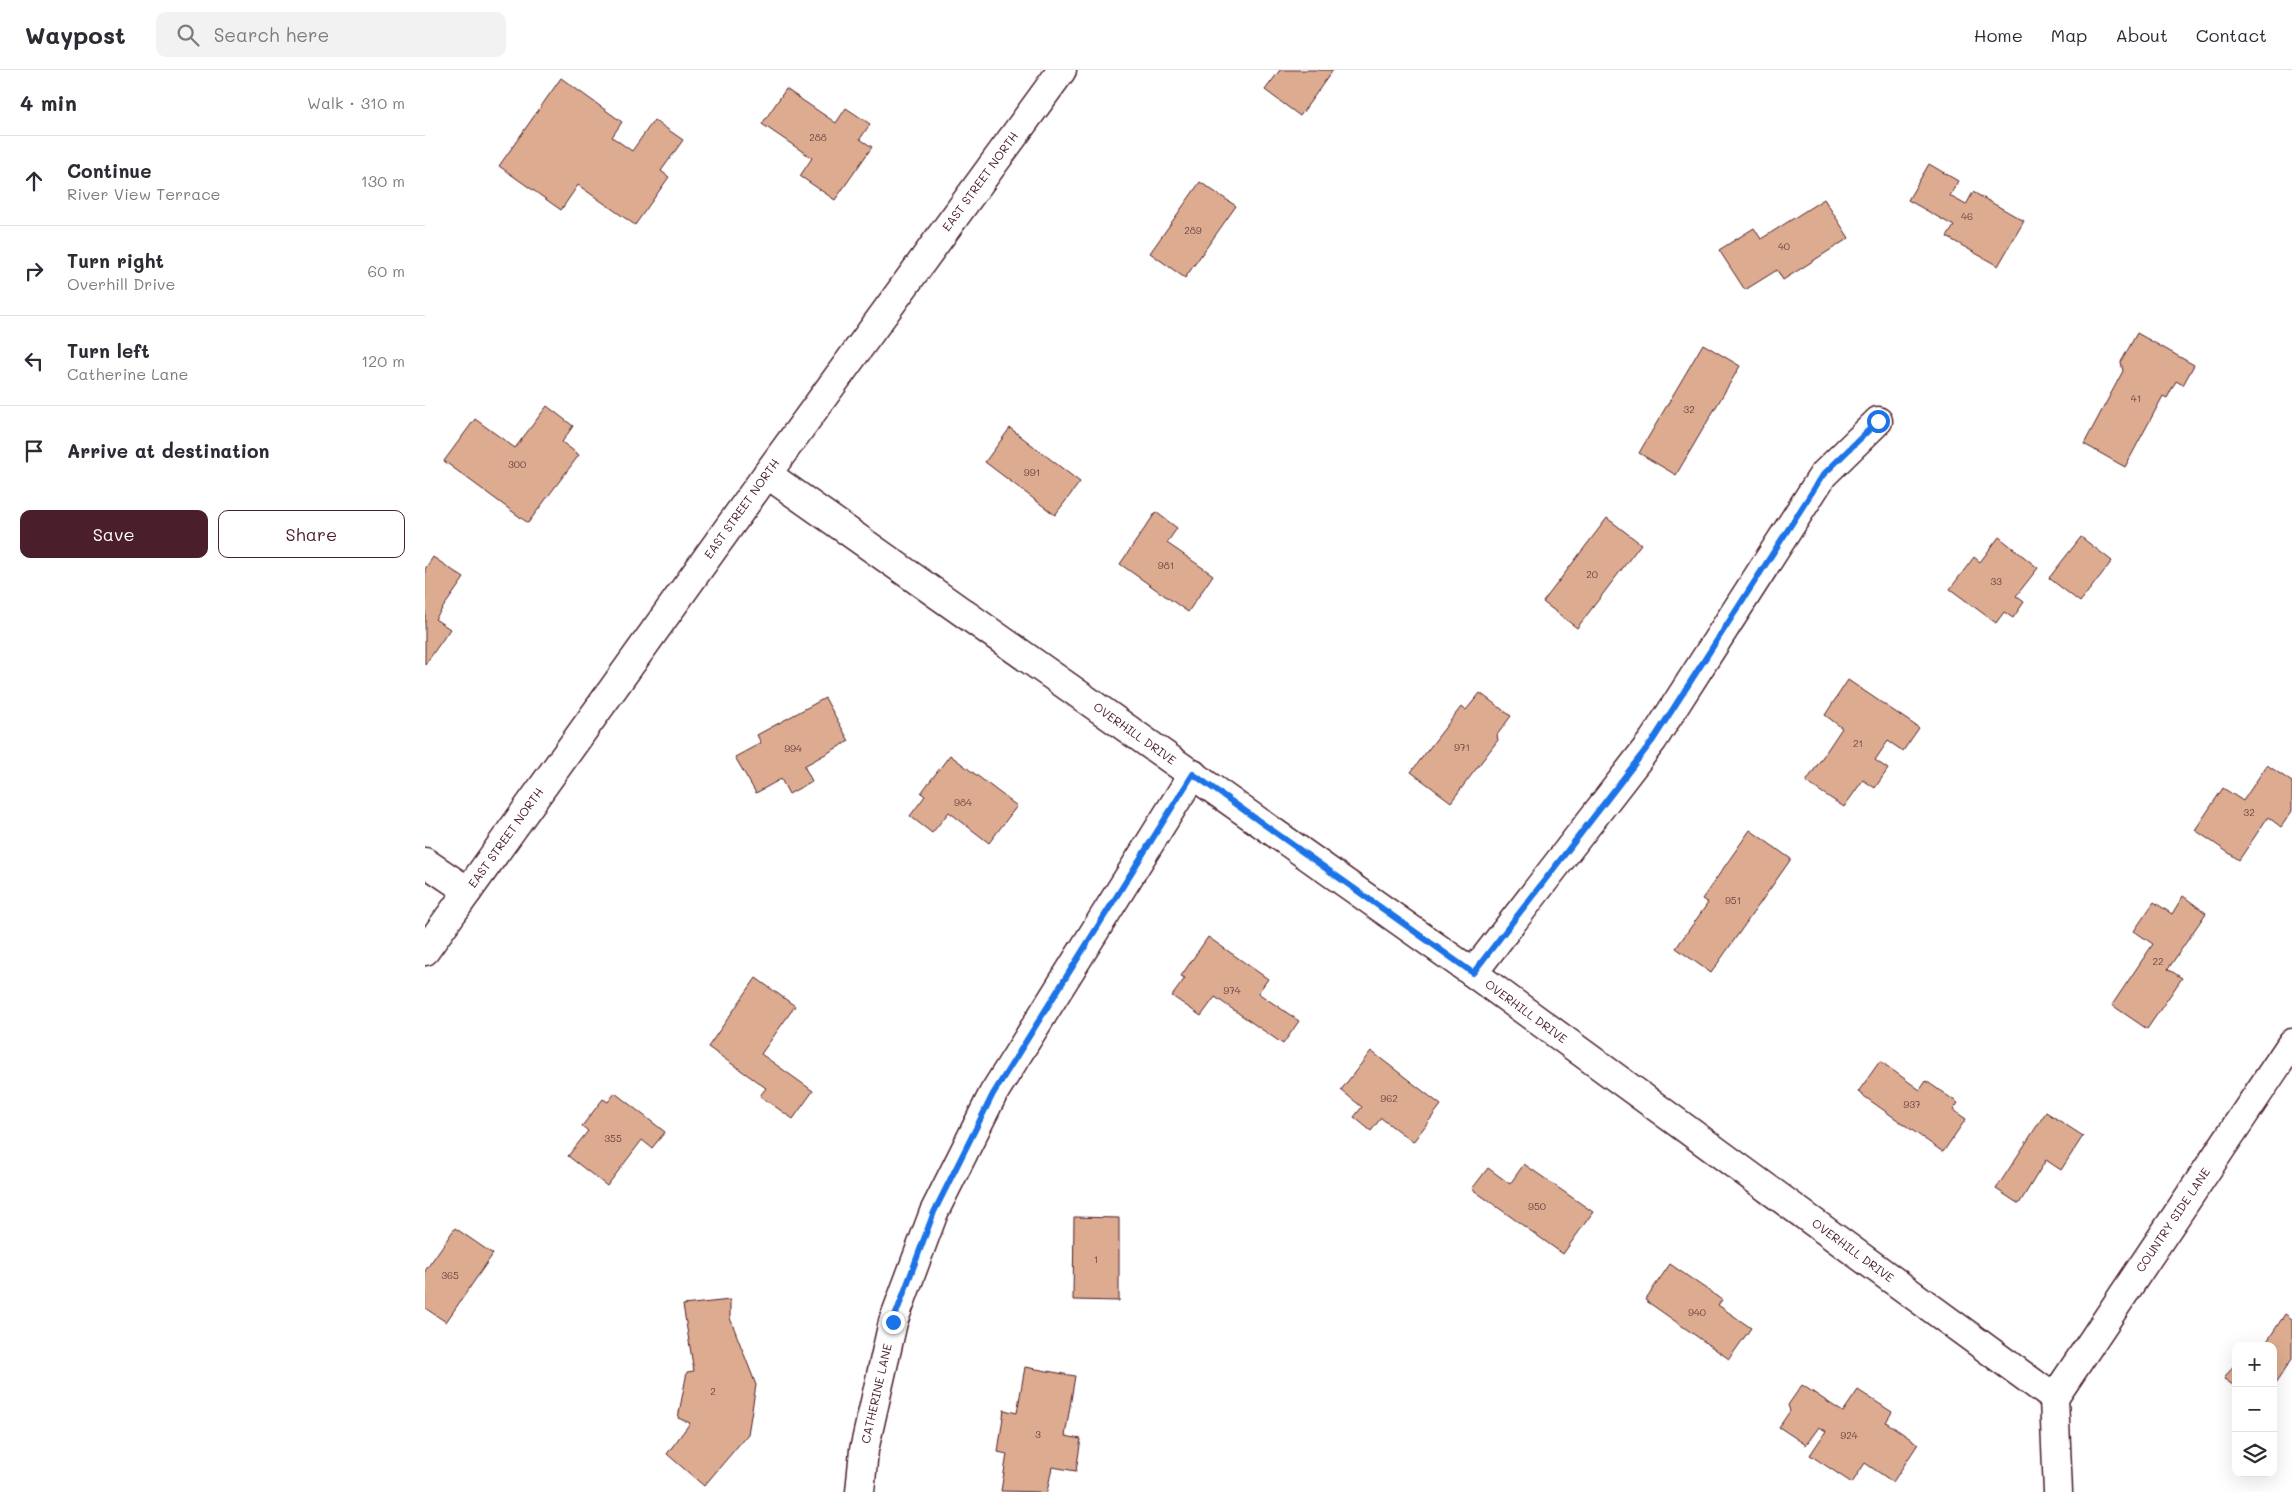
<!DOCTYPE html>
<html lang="en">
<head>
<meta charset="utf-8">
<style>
  :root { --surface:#fff; --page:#f2f2f3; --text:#2b2b33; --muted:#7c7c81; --line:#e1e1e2; --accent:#4a1f2b }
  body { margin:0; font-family:Mali,sans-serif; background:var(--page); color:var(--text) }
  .controls { position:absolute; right:15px; bottom:15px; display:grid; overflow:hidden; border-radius:10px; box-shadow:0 5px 20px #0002 }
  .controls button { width:45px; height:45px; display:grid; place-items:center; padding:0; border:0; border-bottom:1px solid var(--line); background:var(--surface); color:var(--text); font:25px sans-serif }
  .stop { position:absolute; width:15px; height:15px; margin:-11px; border:4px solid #1a73e8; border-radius:50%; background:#fff }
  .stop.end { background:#1a73e8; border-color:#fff; box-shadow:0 1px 5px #0008 }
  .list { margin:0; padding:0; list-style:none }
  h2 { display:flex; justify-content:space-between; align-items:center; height:65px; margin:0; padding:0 20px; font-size:21px }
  h2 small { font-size:16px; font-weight:400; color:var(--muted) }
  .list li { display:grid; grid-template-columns:32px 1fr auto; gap:15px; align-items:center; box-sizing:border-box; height:90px; padding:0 20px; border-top:1px solid var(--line) }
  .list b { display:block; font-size:19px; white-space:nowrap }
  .list p { margin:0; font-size:16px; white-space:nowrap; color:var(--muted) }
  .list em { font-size:16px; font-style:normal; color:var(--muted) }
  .actions { display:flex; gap:10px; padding:15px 20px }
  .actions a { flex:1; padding:11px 0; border:1px solid var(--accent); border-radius:10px; text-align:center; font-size:18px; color:var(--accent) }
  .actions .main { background:var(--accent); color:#fff }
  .icon { flex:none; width:28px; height:28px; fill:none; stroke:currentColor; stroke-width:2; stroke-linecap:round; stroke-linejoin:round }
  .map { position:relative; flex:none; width:1867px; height:1422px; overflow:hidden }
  header { display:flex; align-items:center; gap:30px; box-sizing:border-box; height:70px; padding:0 25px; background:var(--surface); border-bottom:1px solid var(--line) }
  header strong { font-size:24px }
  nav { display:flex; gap:28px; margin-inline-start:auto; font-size:18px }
  .search { width:350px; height:45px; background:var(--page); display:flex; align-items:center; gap:12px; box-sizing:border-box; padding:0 18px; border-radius:10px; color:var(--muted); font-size:19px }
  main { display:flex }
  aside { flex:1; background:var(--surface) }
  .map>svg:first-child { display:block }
  .building { fill:#ddac90; stroke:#4a1f2b }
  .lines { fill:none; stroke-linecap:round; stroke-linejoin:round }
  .street-casing { stroke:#4a1f2b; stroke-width:31 }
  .primary-casing { stroke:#4a1f2b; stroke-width:31 }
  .street { stroke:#fff; stroke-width:28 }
  .primary { stroke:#fff; stroke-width:28 }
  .route { stroke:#1a73e8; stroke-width:6 }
  .labels { text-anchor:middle; stroke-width:5; stroke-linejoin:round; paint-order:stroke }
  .number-label { font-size:10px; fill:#6f4244 }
  .street-label { font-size:12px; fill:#4a1f2b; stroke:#fff }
</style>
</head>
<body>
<header>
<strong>Waypost</strong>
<div class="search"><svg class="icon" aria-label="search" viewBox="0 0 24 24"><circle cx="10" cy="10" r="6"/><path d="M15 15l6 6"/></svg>Search here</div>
<nav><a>Home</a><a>Map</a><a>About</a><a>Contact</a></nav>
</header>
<main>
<aside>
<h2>4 min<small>Walk · 310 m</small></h2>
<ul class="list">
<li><svg class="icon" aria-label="ahead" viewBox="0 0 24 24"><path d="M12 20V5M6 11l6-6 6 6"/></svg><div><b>Continue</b><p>River View Terrace</p></div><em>130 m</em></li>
<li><svg class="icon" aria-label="right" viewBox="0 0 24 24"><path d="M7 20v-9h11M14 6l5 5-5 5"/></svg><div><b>Turn right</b><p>Overhill Drive</p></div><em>60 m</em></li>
<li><svg class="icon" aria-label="left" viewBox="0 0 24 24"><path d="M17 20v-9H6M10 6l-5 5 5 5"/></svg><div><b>Turn left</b><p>Catherine Lane</p></div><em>120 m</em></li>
<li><svg class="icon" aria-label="arrive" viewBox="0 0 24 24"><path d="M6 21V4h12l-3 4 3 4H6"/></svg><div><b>Arrive at destination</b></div></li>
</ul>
<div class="actions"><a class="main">Save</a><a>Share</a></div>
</aside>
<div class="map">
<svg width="1867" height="1422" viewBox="0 0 1867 1422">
  <rect width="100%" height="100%" fill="#fff"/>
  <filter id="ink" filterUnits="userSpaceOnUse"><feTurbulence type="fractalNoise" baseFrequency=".02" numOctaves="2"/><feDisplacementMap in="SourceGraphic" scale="10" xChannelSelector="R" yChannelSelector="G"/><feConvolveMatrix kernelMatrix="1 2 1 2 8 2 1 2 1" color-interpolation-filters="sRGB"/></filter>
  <g filter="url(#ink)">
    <g class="building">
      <polygon points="855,0 908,0 875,46 840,20"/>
      <polygon points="136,8 197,52 187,67 207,81 229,50 258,70 236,101 244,107 210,155 153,115 136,140 74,96"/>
      <polygon points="361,19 411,53 421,38 445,54 435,69 447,77 410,130 375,106 387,88 337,54"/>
      <polygon points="1504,94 1533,111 1525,126 1541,135 1548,122 1599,151 1573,196 1522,167 1529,156 1483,130"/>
      <polygon points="775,112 811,136 760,208 725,183"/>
      <polygon points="1399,129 1424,168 1358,210 1352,200 1320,220 1294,180 1329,158 1336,169"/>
      <polygon points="1712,263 1769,295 1758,315 1751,311 1742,328 1738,326 1700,397 1659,374 1698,301 1696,292"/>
      <polygon points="1278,274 1315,296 1251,405 1214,383"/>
      <polygon points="122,336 148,356 137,372 154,385 103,453 19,391 50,349 90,378"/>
      <polygon points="585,358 655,412 630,445 560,392"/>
      <polygon points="731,442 752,458 742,473 788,505 763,542 695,494"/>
      <polygon points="1182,448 1216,474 1152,558 1118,532"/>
      <polygon points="1574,467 1613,498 1591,526 1599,532 1588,548 1579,542 1571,553 1525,519 1549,487 1555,492"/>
      <polygon points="1656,467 1687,491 1655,532 1624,508"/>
      <polygon points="8,487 39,508 10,549 25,559 0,595 0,499"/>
      <polygon points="1423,610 1494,658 1478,681 1463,671 1450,690 1463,699 1450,718 1438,710 1419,737 1381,712 1417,658 1400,645"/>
      <polygon points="1055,623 1086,646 1072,665 1073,670 1026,732 986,702 1036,637 1041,640"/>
      <polygon points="400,628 424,671 379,696 387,711 364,724 356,709 331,723 310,687 336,673 332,665"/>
      <polygon points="525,685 592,736 564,773 524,742 507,763 485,746 500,726 496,723"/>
      <polygon points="1842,695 1867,712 1867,741 1856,757 1843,747 1814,790 1770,760 1798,718 1818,731"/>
      <polygon points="1325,760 1366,789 1286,903 1251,878 1283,833 1277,829"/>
      <polygon points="1758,826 1781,843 1743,899 1757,908 1722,959 1687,935 1728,874 1709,861 1729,832 1747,844"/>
      <polygon points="783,867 843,909 833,923 874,951 858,974 790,927 776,946 747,926 760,908 756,906"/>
      <polygon points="331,908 370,936 336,984 388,1021 368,1049 335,1026 341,1018 283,977"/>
      <polygon points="946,981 1016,1035 988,1072 956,1048 946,1061 929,1047 937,1037 916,1020"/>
      <polygon points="1455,991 1495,1020 1501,1011 1533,1033 1528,1040 1541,1049 1518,1082 1433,1022"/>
      <polygon points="190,1023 240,1062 227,1078 217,1070 182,1116 143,1086 163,1061 157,1056 178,1029 183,1032"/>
      <polygon points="1621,1042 1658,1066 1636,1100 1621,1090 1594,1134 1571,1119"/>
      <polygon points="1099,1094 1168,1142 1138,1184 1047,1119 1063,1098 1085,1114"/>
      <polygon points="649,1147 694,1148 694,1231 648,1230"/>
      <polygon points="30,1158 68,1184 21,1252 0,1238 0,1201"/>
      <polygon points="1245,1194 1297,1230 1293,1235 1326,1258 1304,1289 1220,1230"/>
      <polygon points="305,1230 305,1248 331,1315 323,1364 279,1416 242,1384 265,1353 253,1348 262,1302 269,1301 258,1235"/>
      <polygon points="1860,1244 1867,1249 1867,1289 1848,1317 1848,1276 1839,1276"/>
      <polygon points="1811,1292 1811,1317 1799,1309"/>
      <polygon points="600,1297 650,1306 640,1366 656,1369 651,1401 627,1397 622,1422 576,1421 582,1384 573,1382 579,1340 592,1343"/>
      <polygon points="1377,1315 1418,1342 1433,1320 1467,1342 1461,1352 1493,1374 1468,1412 1440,1393 1427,1413 1385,1385 1401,1361 1394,1357 1381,1375 1354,1357 1365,1341 1363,1335"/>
    </g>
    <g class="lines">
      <g class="street-casing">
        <g id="street">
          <path id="s1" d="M342,404L1048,903L1629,1328L1633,1422"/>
          <polyline points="0,792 43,821"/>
          <polyline points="1048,903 1228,670 1398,405 1453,351"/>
          <path id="s2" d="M1629,1328L1867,973"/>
          <path id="s3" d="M435,1422L439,1380L468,1252L509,1142L568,1024L768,704"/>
        </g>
      </g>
      <g class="primary-casing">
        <g id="primary">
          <path id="s4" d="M0,881L342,404L637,0"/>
        </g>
      </g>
      <use href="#street" class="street"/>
      <use href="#primary" class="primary"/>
    </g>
  </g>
  <g class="lines" filter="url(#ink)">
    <polyline class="route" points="468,1252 509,1142 568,1024 768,704 1048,903 1228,670 1398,405 1453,351"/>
  </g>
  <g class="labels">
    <g class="number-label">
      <text x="393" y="71">288</text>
      <text x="1542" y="150">46</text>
      <text x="768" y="164">289</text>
      <text x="1359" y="180">40</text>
      <text x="1711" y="332">41</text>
      <text x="1264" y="343">32</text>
      <text x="92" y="398">300</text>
      <text x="607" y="406">991</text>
      <text x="741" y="499">981</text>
      <text x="1167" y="508">20</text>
      <text x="1571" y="515">33</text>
      <text x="1433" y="677">21</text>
      <text x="1037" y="681">971</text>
      <text x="368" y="682">994</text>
      <text x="538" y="736">984</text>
      <text x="1824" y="746">32</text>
      <text x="1308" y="834">951</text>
      <text x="1733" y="895">22</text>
      <text x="807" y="924">974</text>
      <text x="964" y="1032">962</text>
      <text x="1487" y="1038">937</text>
      <text x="188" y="1072">355</text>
      <text x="1112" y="1140">950</text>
      <text x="671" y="1193">1</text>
      <text x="25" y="1209">365</text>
      <text x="1272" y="1246">940</text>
      <text x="288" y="1325">2</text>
      <text x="613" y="1368">3</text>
      <text x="1424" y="1369">924</text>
    </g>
    <g class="street-label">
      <text dy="4" stroke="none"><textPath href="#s4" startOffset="949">EAST STREET NORTH</textPath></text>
      <text dy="4" stroke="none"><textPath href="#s4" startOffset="544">EAST STREET NORTH</textPath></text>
      <text dy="4" stroke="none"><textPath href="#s1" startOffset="450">OVERHILL DRIVE</textPath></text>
      <text dy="4" stroke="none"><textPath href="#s4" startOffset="139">EAST STREET NORTH</textPath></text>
      <text dy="4" stroke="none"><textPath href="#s1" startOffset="930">OVERHILL DRIVE</textPath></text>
      <text dy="4" stroke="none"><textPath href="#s2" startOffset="214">COUNTRY SIDE LANE</textPath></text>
      <text dy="4" stroke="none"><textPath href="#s1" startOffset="1335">OVERHILL DRIVE</textPath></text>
      <text dy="4" stroke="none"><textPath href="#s3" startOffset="100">CATHERINE LANE</textPath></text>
    </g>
  </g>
</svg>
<div class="controls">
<button>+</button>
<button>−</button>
<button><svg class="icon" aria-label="layers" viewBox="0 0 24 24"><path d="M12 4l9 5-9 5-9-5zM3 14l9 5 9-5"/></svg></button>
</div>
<div class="stop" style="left:1453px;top:351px"></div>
<div class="stop end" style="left:468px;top:1252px"></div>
</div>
</main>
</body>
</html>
